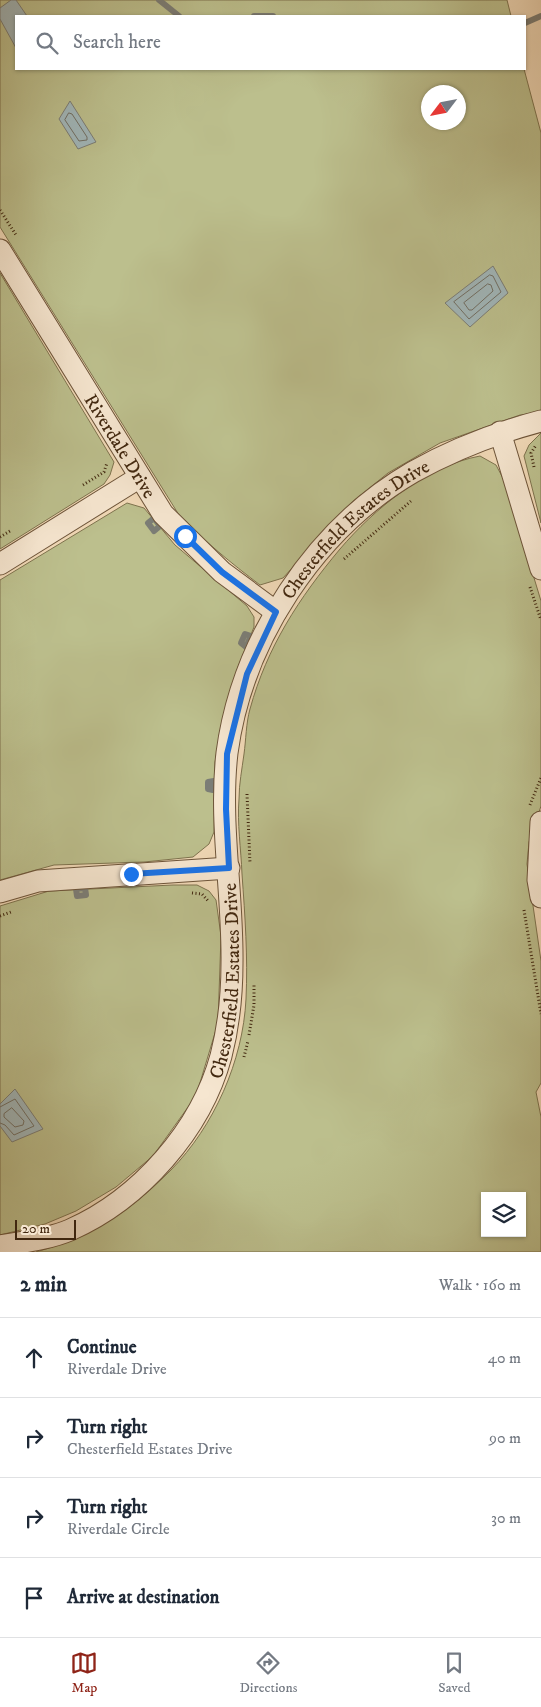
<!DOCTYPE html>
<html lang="en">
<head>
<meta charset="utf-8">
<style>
  :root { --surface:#fff; --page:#f2f2f3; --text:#1f2937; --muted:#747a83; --line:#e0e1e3; --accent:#8f2418 }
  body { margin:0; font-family:"IM FELL DW Pica",serif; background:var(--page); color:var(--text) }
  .controls { position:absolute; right:15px; bottom:15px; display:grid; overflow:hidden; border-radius:0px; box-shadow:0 1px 4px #0004 }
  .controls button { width:45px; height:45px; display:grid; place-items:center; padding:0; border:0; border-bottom:1px solid var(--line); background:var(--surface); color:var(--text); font:25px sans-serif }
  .compass { position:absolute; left:421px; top:85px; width:45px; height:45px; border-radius:50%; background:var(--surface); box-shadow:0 1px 4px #0004; rotate:238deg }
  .scale { position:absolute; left:15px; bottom:12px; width:61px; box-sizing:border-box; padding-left:5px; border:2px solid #41270f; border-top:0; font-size:14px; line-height:18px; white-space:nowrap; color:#41270f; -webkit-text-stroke:4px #f6e6d0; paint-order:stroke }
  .stop { position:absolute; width:15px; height:15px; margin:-11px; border:4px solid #1a73e8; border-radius:50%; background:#fff }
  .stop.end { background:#1a73e8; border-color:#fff; box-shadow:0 1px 5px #0008 }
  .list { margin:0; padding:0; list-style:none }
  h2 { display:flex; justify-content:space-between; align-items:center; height:65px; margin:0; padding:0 20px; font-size:21px }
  h2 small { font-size:16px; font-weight:400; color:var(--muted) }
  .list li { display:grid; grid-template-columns:32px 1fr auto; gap:15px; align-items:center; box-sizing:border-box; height:80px; padding:0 20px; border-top:1px solid var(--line) }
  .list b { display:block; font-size:19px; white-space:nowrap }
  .list p { margin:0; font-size:16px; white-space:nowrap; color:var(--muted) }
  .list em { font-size:16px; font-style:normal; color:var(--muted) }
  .icon { flex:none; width:28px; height:28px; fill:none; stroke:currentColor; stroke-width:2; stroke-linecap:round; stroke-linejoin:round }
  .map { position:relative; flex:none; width:541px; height:1252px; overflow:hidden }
  .search { position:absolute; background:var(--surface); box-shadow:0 1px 4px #0004; left:15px; right:15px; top:15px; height:55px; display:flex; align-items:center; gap:12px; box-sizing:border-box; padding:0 18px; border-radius:0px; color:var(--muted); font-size:19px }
  .sheet { height:385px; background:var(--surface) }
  nav { display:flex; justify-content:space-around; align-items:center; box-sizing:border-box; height:70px; border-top:1px solid var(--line); background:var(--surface); font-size:14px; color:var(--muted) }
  nav a { display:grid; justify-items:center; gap:2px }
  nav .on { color:var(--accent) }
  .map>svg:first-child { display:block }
  .green { fill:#bcbf8d; stroke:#7e734e; fill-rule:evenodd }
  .water { fill:#a1b7ba; stroke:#7b7d76 }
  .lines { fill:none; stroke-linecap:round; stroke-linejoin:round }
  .shore { stroke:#716f64; stroke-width:1 }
  .stream { stroke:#7b7d76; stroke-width:6 }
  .minor-casing { stroke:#6d5439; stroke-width:23 }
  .path { stroke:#41270f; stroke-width:3; stroke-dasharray:1 2.5; stroke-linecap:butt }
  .minor { stroke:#f6e6d0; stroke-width:21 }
  .route { stroke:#1a73e8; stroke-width:6 }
  .labels { text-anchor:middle; stroke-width:5; stroke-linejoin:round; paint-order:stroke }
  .street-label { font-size:19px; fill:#41270f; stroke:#f6e6d0 }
</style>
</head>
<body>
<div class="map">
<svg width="541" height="1252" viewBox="0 0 541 1252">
  <rect width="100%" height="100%" fill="#f1d9b7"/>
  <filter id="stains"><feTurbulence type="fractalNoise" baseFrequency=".004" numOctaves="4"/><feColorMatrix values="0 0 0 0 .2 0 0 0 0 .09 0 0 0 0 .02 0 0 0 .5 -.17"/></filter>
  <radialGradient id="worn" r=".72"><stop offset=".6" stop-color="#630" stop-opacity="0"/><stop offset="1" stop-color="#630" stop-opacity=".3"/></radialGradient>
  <g class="green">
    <path d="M0,0H507L511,16H16V69H524L541,133V412L520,415L440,443L388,473L351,503L283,578L260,585C231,563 204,541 179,515L0,227ZM428,92H458V122H428Z"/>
    <polygon points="0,273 114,462 110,475 104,484 0,549"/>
    <polygon points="541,433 541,523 524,456 529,445"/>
    <path d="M480,456L496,465L505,482L541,601V806L529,842L527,864L541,961V1083L536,1092L541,1117V1252H36C94,1235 128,1213 171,1170C214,1126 243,1061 246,999C248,957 245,916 242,874C241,849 237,823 239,799C239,784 242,769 244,754C246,740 246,723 250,709C267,647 299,598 340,549C374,509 426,466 480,456ZM485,1196H522V1233H485Z"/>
    <polygon points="127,503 144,508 175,545 247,606 254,617 254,627 238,667 222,724 215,762 214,832 209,844 193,857 144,862 54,865 0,880 0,580"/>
    <polygon points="173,885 197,885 209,891 216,900 221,936 218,1023 196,1096 153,1156 116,1187 76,1211 45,1224 0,1235 0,906 49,891"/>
  </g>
  <g class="water">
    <polygon points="11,0 16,0 27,16 16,16 16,48 0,19 0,8"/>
    <polygon points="70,101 96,142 78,149 59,119"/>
    <polygon points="493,266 508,293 470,327 445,303"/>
    <polygon points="15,1089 43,1129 12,1142 0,1126 0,1104"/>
  </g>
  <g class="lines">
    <g class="shore">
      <polygon points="69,113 72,114 87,137 87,140 79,141 65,120"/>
      <polygon points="490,275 493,276 501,292 469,319 454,302"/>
      <polygon points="488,284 491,285 493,291 472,310 469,310 464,303"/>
      <polyline points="0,1107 15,1099 34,1126 14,1135 5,1125 0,1123"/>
      <polygon points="12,1108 24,1121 23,1125 15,1127 4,1117 4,1114"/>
    </g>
    <g class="stream">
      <polyline points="159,0 179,16"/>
      <polyline points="254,16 273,16"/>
      <polyline points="525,23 541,16"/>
      <polygon points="154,518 160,526 154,531 148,523"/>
      <polygon points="245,634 251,636 246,647 241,643"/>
      <polygon points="214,781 213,790 208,789 208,782"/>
      <polygon points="85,888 86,895 77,896 76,889"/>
    </g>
    <g class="minor-casing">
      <g id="minor">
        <path id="s1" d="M0,250L163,514L222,572L276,612"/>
        <polyline points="500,432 541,569"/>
        <polyline points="0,564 140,477"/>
        <polyline points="541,822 538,880 541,897"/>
        <polyline points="0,892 38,881 229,868"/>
        <path id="s2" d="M0,1246C23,1242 49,1239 70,1230C140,1199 201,1130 221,1056C229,1025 232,994 232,963C233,893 219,822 227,753C242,640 315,529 413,472C454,449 496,433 541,421"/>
      </g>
    </g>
    <g class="path">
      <polyline points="0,210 16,235"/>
      <polyline points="534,467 531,453 536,445"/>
      <polyline points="83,485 104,472 107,463"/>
      <polyline points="0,537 10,531"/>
      <polyline points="344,559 411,501"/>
      <polyline points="530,587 541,620"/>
      <polyline points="247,794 250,863"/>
      <polyline points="530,805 541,778"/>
      <polyline points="192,893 202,894 209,902"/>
      <polyline points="524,910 541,1014"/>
      <polyline points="0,916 11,912"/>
      <polyline points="249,1035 254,1005 254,984"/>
      <polyline points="244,1057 248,1041"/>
    </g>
    <use href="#minor" class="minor"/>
  </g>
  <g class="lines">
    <polyline class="route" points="131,874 229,868 226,809 227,754 247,674 276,612 222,572 185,536"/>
  </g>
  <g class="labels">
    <g class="street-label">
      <text dy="7" stroke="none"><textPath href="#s1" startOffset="230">Riverdale Drive</textPath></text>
      <text dy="7" stroke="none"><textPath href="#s2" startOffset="880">Chesterfield Estates Drive</textPath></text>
      <text dy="7" stroke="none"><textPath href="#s2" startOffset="385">Chesterfield Estates Drive</textPath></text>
    </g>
  </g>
  <rect width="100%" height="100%" filter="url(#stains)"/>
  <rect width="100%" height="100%" fill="url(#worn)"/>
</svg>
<div class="controls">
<button><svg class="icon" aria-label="layers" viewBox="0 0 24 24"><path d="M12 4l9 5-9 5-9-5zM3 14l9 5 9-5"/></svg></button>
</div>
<svg class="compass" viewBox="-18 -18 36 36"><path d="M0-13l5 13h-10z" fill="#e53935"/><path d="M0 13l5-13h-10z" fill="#747a83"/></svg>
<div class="scale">20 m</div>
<div class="stop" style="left:185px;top:536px"></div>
<div class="stop end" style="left:131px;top:874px"></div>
<div class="search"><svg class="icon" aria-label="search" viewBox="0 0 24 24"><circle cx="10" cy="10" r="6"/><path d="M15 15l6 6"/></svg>Search here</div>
</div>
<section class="sheet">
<h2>2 min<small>Walk · 160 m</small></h2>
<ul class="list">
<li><svg class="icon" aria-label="ahead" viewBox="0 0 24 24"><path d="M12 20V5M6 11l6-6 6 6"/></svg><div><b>Continue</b><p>Riverdale Drive</p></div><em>40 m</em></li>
<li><svg class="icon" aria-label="right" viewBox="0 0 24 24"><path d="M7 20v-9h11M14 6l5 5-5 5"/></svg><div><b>Turn right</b><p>Chesterfield Estates Drive</p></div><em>90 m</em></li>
<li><svg class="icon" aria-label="right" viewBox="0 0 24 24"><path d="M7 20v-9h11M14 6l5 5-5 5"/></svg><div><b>Turn right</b><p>Riverdale Circle</p></div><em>30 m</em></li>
<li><svg class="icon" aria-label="arrive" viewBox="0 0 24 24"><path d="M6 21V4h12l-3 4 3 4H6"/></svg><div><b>Arrive at destination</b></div></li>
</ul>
</section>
<nav>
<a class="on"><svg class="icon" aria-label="map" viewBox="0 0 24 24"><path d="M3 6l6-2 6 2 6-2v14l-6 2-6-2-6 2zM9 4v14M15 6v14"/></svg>Map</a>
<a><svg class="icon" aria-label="directions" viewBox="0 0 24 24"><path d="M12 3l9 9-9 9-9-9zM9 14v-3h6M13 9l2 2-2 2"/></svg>Directions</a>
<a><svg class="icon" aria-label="saved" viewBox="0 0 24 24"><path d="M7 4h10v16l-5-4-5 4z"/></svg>Saved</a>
</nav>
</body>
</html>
